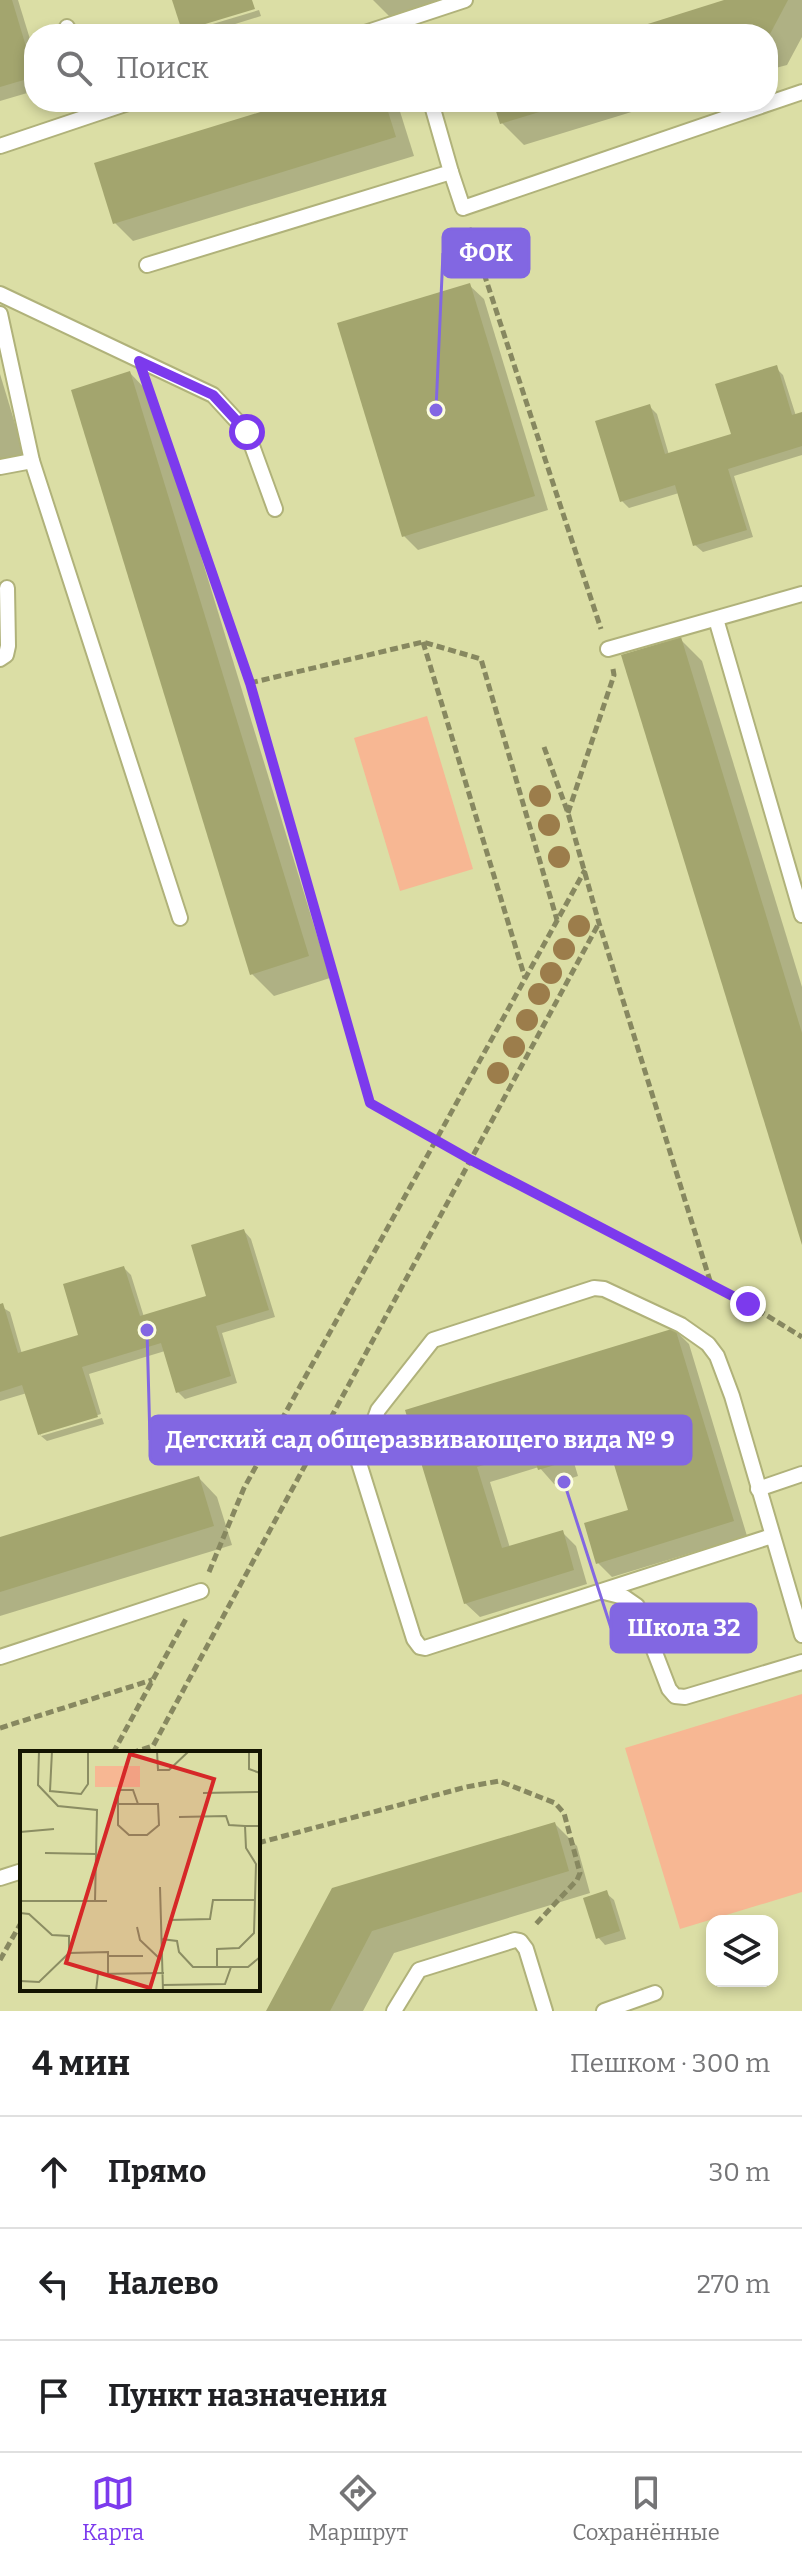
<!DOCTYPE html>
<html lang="ru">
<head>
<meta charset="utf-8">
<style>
  :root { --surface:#fff; --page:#f2f2f2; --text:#202124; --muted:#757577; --line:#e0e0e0; --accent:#7c3aed }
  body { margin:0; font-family:Bitter,serif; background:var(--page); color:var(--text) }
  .controls { position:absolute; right:24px; bottom:24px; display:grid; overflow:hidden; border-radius:16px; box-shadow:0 4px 12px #0003 }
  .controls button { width:72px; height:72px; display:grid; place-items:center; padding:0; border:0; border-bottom:2px solid var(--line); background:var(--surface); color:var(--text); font:40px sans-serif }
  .stop { position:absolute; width:24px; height:24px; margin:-18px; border:6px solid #7c3aed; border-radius:50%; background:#fff }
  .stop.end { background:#7c3aed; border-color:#fff; box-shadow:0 2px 8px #0008 }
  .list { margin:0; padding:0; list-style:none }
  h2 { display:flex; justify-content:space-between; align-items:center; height:104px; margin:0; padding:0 32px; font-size:34px }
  h2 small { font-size:26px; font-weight:400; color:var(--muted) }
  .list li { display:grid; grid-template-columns:52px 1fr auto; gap:24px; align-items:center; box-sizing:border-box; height:112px; padding:0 32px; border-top:2px solid var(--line) }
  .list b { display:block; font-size:30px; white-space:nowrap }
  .list em { font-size:26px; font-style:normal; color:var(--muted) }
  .icon { flex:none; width:44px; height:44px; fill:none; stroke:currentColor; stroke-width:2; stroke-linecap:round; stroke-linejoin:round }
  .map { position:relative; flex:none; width:802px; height:2011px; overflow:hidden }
  .search { position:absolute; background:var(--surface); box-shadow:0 4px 12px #0003; left:24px; right:24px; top:24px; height:88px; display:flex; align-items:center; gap:20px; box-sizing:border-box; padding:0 28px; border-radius:32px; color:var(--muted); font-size:30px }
  .sheet { height:440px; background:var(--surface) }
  nav { display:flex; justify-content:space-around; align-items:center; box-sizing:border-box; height:112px; border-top:2px solid var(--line); background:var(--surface); font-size:22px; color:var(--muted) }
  nav a { display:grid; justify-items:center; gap:4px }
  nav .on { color:var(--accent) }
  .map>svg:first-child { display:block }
  .pitch { fill:#f7b793 }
  .shadow { fill:#0003 }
  .building { fill:#a3a56e }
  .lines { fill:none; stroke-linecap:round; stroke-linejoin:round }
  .service-casing { stroke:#b0b27a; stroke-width:18 }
  .path { stroke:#878860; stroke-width:5; stroke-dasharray:8 4; stroke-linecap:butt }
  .service { stroke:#fff; stroke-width:14 }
  .tree { fill:#9c7d4b }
  .route { stroke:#7c3aed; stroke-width:10 }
  .inset-road { fill:none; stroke:#8b8d63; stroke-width:2 }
  .view { fill:#d62828; fill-opacity:0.15; stroke:#d62828; stroke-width:4 }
  .inset-edge { fill:none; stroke:#141401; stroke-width:4 }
  .leader { fill:none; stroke:#8267e2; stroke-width:3 }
  .callout-dot { fill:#8267e2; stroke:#fbfde0; stroke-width:3 }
  .callout { fill:#8267e2; stroke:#8267e2; stroke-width:3 }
  .callout-label { font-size:24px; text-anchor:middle; font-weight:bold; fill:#fff }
</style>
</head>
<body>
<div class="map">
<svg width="802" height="2011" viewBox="0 0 802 2011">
  <rect width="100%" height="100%" fill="#dbdea5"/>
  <g class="pitch">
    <polygon points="427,716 473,869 400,891 354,738"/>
    <polygon points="802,1694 802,1892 680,1929 625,1748"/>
  </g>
  <g class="shadow">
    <polygon points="0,0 18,0 34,52 34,91 0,101"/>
    <polygon points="373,0 450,0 391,18"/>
    <polygon points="727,0 802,0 802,37 787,65 768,70 768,34 620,34"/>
    <polygon points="259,10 261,16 203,34 186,32"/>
    <polygon points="299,102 397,102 414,156 133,241 115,223"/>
    <polygon points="495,102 664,102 524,145 502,123"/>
    <polygon points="469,285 484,299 548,510 418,550 404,536"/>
    <polygon points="776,368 783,375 796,416 802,414 802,455 734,476 753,537 703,552 695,545 679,493 629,508 622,501 649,406 657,414 669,455 733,435"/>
    <polygon points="130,373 152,396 330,978 274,996 252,974"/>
    <polygon points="0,374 26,460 0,468"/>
    <polygon points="680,639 702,661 802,987 802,1240"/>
    <polygon points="244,1231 251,1239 275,1317 222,1333 237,1383 185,1399 178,1392 165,1351 89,1374 101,1414 41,1432 41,1436 27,1393 0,1401 0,1306 10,1312 22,1354 81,1336 124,1268 131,1275 144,1317 209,1297"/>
    <polygon points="675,1330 689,1344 747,1536 612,1577 598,1563 631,1511 610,1445 572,1456 578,1476 554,1484 539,1467 490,1482 510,1548 562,1532 576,1546 587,1584 480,1617 465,1603 407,1412"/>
    <polygon points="102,1418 104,1424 47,1441 41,1436"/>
    <polygon points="199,1478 217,1497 232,1545 0,1616 0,1539"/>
    <polygon points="555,1824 577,1846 590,1893 394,1953 363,2011 269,2011 333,1890"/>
    <polygon points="606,1893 614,1900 626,1939 605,1945 598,1937"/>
  </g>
  <g class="building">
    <polygon points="0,0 12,0 34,73 34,77 0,87"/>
    <polygon points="172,0 252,0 255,9 182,31"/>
    <polygon points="724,0 788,0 770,34 616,34"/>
    <polygon points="293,102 385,102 396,137 113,224 94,163"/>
    <polygon points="493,102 569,102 569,103 500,124"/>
    <polygon points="470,283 535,496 402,537 337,323"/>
    <polygon points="777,365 792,415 802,412 802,446 728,469 747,530 693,546 675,485 620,502 595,421 650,404 665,454 731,434 715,384"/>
    <polygon points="130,371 309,956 250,975 71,390"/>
    <polygon points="681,637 802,1033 802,1245 621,655"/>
    <polygon points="244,1229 269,1310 216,1326 231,1376 176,1393 161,1343 82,1367 98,1417 38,1435 22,1385 0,1392 0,1304 3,1303 18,1353 78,1335 63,1284 124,1266 140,1316 206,1296 191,1245"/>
    <polygon points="675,1328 734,1521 596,1564 584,1523 628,1510 603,1429 559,1442 565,1462 538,1470 532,1451 477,1467 502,1548 563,1530 574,1570 464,1604 405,1410"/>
    <polygon points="199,1476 214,1526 0,1592 0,1537"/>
    <polygon points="555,1822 569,1871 372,1931 330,2011 266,2011 332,1888"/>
    <polygon points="607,1890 620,1931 596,1939 583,1898"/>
  </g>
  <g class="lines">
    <g class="service-casing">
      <g id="service">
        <polyline points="67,27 70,34"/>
        <polyline points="362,34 465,0"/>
        <polyline points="0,146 131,102"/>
        <polyline points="451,172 463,208 802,92"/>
        <polyline points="147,265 451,172 431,102"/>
        <polyline points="0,294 213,395 247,432 275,509"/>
        <polyline points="0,314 32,461 180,918"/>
        <polyline points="0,467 32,461"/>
        <polyline points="716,619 802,915"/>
        <polyline points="608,649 802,594"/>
        <polyline points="0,659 6,655 8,646 7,588"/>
        <polyline points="758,1489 802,1474"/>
        <polyline points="772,1536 425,1648 420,1647 414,1639 359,1463 378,1410 433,1340 594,1288 604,1289 681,1325 708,1344 717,1356 732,1396 802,1635"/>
        <polyline points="604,1592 624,1597 637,1606 669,1689 675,1696 685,1697 802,1662"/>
        <polyline points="0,1657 201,1591"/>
        <polyline points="0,1878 22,1871"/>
        <polyline points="394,2011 419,1970 515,1940 520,1941 526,1949 545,2011"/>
        <polyline points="604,2011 655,1993"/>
      </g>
    </g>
    <g class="path">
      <polyline points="469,228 601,629"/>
      <polyline points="148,388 250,683 370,1103 471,1160 748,1304 802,1337"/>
      <polyline points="423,642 525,978"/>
      <polyline points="250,683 423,642 481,659 557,920"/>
      <polyline points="544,747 568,813 599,923 711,1284"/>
      <polyline points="568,813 614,675 613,669"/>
      <polyline points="209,1572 244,1488 585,870"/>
      <polyline points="0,1728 152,1680"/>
      <polyline points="113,1753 187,1617"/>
      <polyline points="131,1753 153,1746 599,923"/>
      <polyline points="258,1843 466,1787 499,1781 555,1803 564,1813 580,1873 577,1880 534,1926"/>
      <polyline points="0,1960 22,1921"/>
    </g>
    <use href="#service" class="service"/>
  </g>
  <g class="tree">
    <circle cx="540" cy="796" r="11"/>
    <circle cx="549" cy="825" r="11"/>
    <circle cx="559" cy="857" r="11"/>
    <circle cx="579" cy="926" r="11"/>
    <circle cx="564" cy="949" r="11"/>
    <circle cx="551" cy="973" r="11"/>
    <circle cx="539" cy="994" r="11"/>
    <circle cx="527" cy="1020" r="11"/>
    <circle cx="514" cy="1047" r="11"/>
    <circle cx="498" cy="1073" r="11"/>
  </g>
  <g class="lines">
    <polyline class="route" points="247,432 213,395 139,361 250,683 370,1103 471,1160 748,1304"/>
  </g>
  <g transform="translate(20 1751)">
    <rect width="240" height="240" fill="#dbdea5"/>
    <path d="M75,15H120V36H75Z" fill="#f7b793"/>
    <path class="inset-road" d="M19,0L18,34L38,55L77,59L75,150M32,0L30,40L61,43L68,33V0M137,0L138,19H149L169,0M229,0V18L240,22M183,42L240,41M98,53H138L139,74L127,84H109L98,74V40L99,39H113L118,53M159,66L206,65L209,74L225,75M0,81L34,78M25,102L76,103M140,136L143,240M0,150H87M0,162L9,163L32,184L49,185V202M117,176L120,189L139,207M148,176L150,169L190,168L193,149H235M141,188L157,190L159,201L173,216H228L240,206M197,216V198L219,197L234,182L236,113L226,97L225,75H240M88,222V205H123M0,230L19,231L49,202L88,201V205M143,234L205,233L211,216M76,240L78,223L144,222"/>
    <path class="view" d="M110,3L194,28L130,237L46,212Z"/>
    <rect width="240" height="240" class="inset-edge"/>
  </g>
  <path class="leader" d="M436 410L443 253M147 1330L150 1440M564 1482L611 1628"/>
  <g class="callout-dot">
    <circle cx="436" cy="410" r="8"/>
    <circle cx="147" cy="1330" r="8"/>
    <circle cx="564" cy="1482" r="8"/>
  </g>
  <g class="callout">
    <rect x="443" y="229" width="86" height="48" rx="8"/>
    <rect x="150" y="1416" width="541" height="48" rx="8"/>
    <rect x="611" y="1604" width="145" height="48" rx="8"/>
  </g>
  <g class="callout-label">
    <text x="486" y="261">ФОК</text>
    <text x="420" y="1448">Детский сад общеразвивающего вида № 9</text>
    <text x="684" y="1636">Школа 32</text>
  </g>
</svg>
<div class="controls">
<button><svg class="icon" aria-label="layers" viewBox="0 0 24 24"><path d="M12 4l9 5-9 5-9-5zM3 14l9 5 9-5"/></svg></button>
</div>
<div class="stop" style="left:247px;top:432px"></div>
<div class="stop end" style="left:748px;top:1304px"></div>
<div class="search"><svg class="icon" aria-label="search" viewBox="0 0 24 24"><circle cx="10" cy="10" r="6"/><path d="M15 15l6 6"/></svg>Поиск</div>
</div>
<section class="sheet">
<h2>4 мин<small>Пешком · 300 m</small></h2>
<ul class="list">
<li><svg class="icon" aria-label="ahead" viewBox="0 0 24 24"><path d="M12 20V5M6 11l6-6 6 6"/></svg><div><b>Прямо</b></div><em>30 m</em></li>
<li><svg class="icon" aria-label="left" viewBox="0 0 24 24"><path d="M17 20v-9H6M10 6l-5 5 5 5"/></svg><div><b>Налево</b></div><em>270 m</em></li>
<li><svg class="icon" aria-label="arrive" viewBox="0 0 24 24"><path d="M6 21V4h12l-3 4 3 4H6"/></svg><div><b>Пункт назначения</b></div></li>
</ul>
</section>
<nav>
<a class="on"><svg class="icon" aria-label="map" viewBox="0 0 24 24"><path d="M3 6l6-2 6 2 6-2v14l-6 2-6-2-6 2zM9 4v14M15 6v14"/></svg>Карта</a>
<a><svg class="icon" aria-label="directions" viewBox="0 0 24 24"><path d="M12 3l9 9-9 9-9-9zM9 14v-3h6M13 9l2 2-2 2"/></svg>Маршрут</a>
<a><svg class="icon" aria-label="saved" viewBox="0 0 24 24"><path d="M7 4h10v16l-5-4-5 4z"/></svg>Сохранённые</a>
</nav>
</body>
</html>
